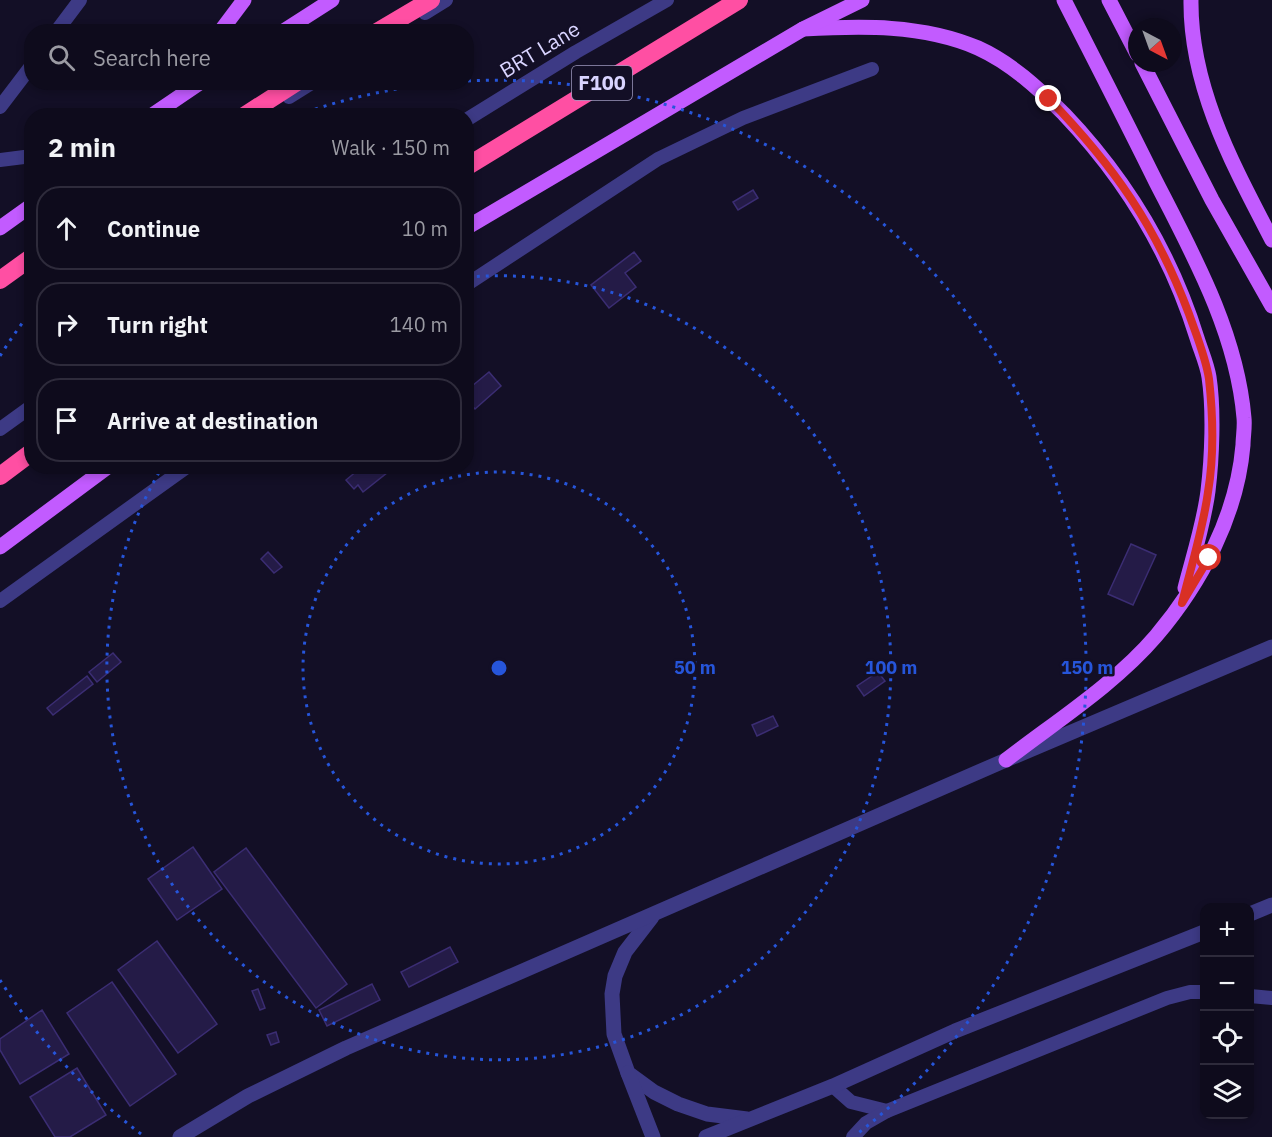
<!DOCTYPE html>
<html lang="en">
<head>
<meta charset="utf-8">
<style>
  :root { --surface:#0e0b1c; --page:#1c1929; --text:#f1f3f6; --muted:#9b9ba3; --line:#2e2b3b }
  body { margin:0; font-family:"IBM Plex Sans",sans-serif; background:var(--page); color:var(--text) }
  .controls { position:absolute; right:18px; bottom:18px; display:grid; overflow:hidden; border-radius:12px; box-shadow:0 3px 9px #0003 }
  .controls button { width:54px; height:54px; display:grid; place-items:center; padding:0; border:0; border-bottom:2px solid var(--line); background:var(--surface); color:var(--text); font:30px sans-serif }
  .compass { position:absolute; left:1128px; top:18px; width:54px; height:54px; border-radius:50%; background:var(--surface); box-shadow:0 3px 9px #0003; rotate:139deg }
  .stop { position:absolute; width:18px; height:18px; margin:-14px; border:4px solid #d93025; border-radius:50%; background:#fff }
  .stop.end { background:#d93025; border-color:#fff; box-shadow:0 2px 6px #0008 }
  .list { margin:0; padding:0; list-style:none }
  h2 { display:flex; justify-content:space-between; align-items:center; height:78px; margin:0; padding:0 24px; font-size:26px }
  h2 small { font-size:20px; font-weight:400; color:var(--muted) }
  .list li { display:grid; grid-template-columns:39px 1fr auto; gap:18px; align-items:center; box-sizing:border-box; height:84px; margin:0 12px 12px; padding:0 12px; border:2px solid var(--line); border-radius:24px }
  .list b { display:block; font-size:22px; white-space:nowrap }
  .list em { font-size:20px; font-style:normal; color:var(--muted) }
  .icon { flex:none; width:33px; height:33px; fill:none; stroke:currentColor; stroke-width:2; stroke-linecap:round; stroke-linejoin:round }
  .map { position:relative; flex:none; width:1272px; height:1137px; overflow:hidden }
  .search { position:absolute; background:var(--surface); box-shadow:0 3px 9px #0003; left:24px; top:24px; width:450px; height:66px; display:flex; align-items:center; gap:15px; box-sizing:border-box; padding:0 21px; border-radius:24px; color:var(--muted); font-size:22px }
  .panel { position:absolute; background:var(--surface); box-shadow:0 3px 9px #0003; left:24px; top:108px; width:450px; height:366px; border-radius:24px }
  .map>svg:first-child { display:block }
  .building { fill:#241b47; stroke:#3b2d73; stroke-width:1.5 }
  .lines { fill:none; stroke-linecap:round; stroke-linejoin:round }
  .service { stroke:#3d3a85; stroke-width:14 }
  .minor { stroke:#3d3a85; stroke-width:15 }
  .primary { stroke:#c25bff; stroke-width:15 }
  .motorway { stroke:#ff4fa3; stroke-width:18 }
  .route { stroke:#d93025; stroke-width:8 }
  .ring { fill:none; stroke:#2655da; stroke-width:3; stroke-dasharray:3 6 }
  .labels { text-anchor:middle; stroke-width:5; stroke-linejoin:round; paint-order:stroke }
  .shield { fill:#130f26; stroke:#9e99be; stroke-width:1.5 }
  .shield-label { font-size:20px; font-weight:bold; fill:#d9d4ff }
  .street-label { font-size:21px; fill:#d9d4ff; stroke:#130f26 }
  .centre { fill:#2655da; stroke:#130f26; stroke-width:3 }
  .ring-label { font-size:18px; text-anchor:middle; font-weight:bold; fill:#2655da; stroke:#130f26; stroke-width:5; stroke-linejoin:round; paint-order:stroke }
</style>
</head>
<body>
<div class="map">
<svg width="1272" height="1137" viewBox="0 0 1272 1137">
  <rect width="100%" height="100%" fill="#130f26"/>
  <g class="building">
    <polygon points="753,190 758,198 738,210 733,202"/>
    <polygon points="634,252 641,261 625,273 636,287 609,308 591,285"/>
    <polygon points="489,372 501,386 475,409 466,399 466,391"/>
    <polygon points="363,466 384,466 388,472 363,492 358,485 354,489 346,480"/>
    <polygon points="1131,544 1156,555 1133,605 1108,594"/>
    <polygon points="268,552 282,567 274,573 261,559"/>
    <polygon points="113,653 121,662 97,682 89,672"/>
    <polygon points="878,672 885,681 864,696 857,686"/>
    <polygon points="87,676 93,684 53,715 47,708"/>
    <polygon points="773,716 778,726 757,736 752,725"/>
    <polygon points="193,847 222,889 177,920 148,879"/>
    <polygon points="246,848 347,984 316,1008 214,872"/>
    <polygon points="157,941 217,1024 178,1053 118,970"/>
    <polygon points="450,947 458,962 409,987 401,972"/>
    <polygon points="112,982 176,1074 130,1106 67,1013"/>
    <polygon points="372,984 380,1000 327,1026 319,1010"/>
    <polygon points="258,989 265,1008 260,1010 252,991"/>
    <polygon points="42,1010 69,1054 20,1084 0,1050 0,1039"/>
    <polygon points="276,1032 279,1042 271,1045 267,1035"/>
    <polygon points="77,1068 106,1115 70,1137 55,1137 30,1097"/>
  </g>
  <g class="lines">
    <g class="service">
      <polyline points="425,13 446,0"/>
      <polyline points="56,32 80,0"/>
      <polyline points="289,97 313,82"/>
      <polyline points="0,107 32,65"/>
      <polyline points="466,120 576,52 667,0"/>
      <polyline points="0,160 32,156"/>
      <polyline points="466,285 658,159 743,118 872,69"/>
      <polyline points="0,429 32,406"/>
      <polyline points="0,601 188,466"/>
      <polyline points="1250,996 1272,998"/>
      <polyline points="833,1086 851,1102 887,1111"/>
      <polyline points="853,1137 866,1123 887,1111 1167,998 1190,992 1204,992"/>
    </g>
    <g class="minor">
      <polyline points="1250,914 1272,905"/>
      <polyline points="652,917 625,952 615,976 612,994 614,1034 628,1073 654,1092 678,1104 707,1114 747,1119"/>
      <polyline points="628,1073 653,1137"/>
      <polyline points="180,1137 248,1096 346,1048 1006,760 1272,647"/>
      <polyline points="706,1137 833,1086 955,1031 1204,932"/>
    </g>
    <g class="primary">
      <polyline points="1109,0 1137,54"/>
      <path d="M1191,0C1190,87 1233,165 1272,240"/>
      <path d="M803,29C861,26 922,24 978,48C1011,63 1038,88 1064,114C1125,178 1171,254 1197,338C1201,351 1207,364 1209,377C1214,410 1212,458 1208,491C1204,523 1193,557 1185,588"/>
      <polyline points="220,32 244,0"/>
      <polyline points="282,32 332,0"/>
      <polyline points="1142,63 1212,200 1272,306"/>
      <polyline points="151,116 201,82"/>
      <polyline points="0,228 32,205"/>
      <polyline points="466,228 803,29 862,0"/>
      <polyline points="0,547 109,466"/>
      <path d="M1006,760C1055,722 1115,684 1156,636C1201,583 1237,516 1243,445C1243,437 1245,427 1244,418C1237,334 1194,256 1156,182C1126,121 1095,61 1064,0"/>
    </g>
    <g class="motorway">
      <polyline points="377,32 431,0"/>
      <polyline points="244,116 297,82"/>
      <polyline points="466,167 739,0"/>
      <polyline points="0,280 32,257"/>
      <polyline points="0,476 32,452"/>
    </g>
  </g>
  <g class="lines">
    <path class="route" d="M1049,99C1114,166 1156,226 1189,314C1196,334 1206,358 1209,379C1213,415 1214,456 1208,492C1203,529 1191,567 1182,603L1209,558"/>
  </g>
  <g class="ring">
    <circle cx="499" cy="668" r="196"/>
    <path d="M468 277A392 392 0 1 1 161 469"/>
    <path d="M141 1134A588 588 0 0 1 0 980M0 356A588 588 0 0 1 29 314M298 115A588 588 0 0 1 443 83M468 81A588 588 0 0 1 857 1134"/>
  </g>
  <g class="labels">
    <rect class="shield" x="572" y="66" width="60" height="34" rx="4.5"/>
    <g class="shield-label">
      <text x="602" y="90">F100</text>
    </g>
    <g class="street-label">
      <text transform="translate(540 50) rotate(-31)" y="7">BRT Lane</text>
    </g>
  </g>
  <circle cx="499" cy="668" r="9" class="centre"/>
  <g class="ring-label">
    <text x="695" y="674">50 m</text>
    <text x="891" y="674">100 m</text>
    <text x="1087" y="674">150 m</text>
  </g>
</svg>
<div class="controls">
<button>+</button>
<button>−</button>
<button><svg class="icon" aria-label="locate" viewBox="0 0 24 24"><circle cx="12" cy="12" r="6"/><path d="M12 2v4M12 18v4M2 12h4M18 12h4"/></svg></button>
<button><svg class="icon" aria-label="layers" viewBox="0 0 24 24"><path d="M12 4l9 5-9 5-9-5zM3 14l9 5 9-5"/></svg></button>
</div>
<svg class="compass" viewBox="-18 -18 36 36"><path d="M0-13l5 13h-10z" fill="#e53935"/><path d="M0 13l5-13h-10z" fill="#9b9ba3"/></svg>
<div class="stop" style="left:1209px;top:558px"></div>
<div class="stop end" style="left:1049px;top:99px"></div>
<div class="search"><svg class="icon" aria-label="search" viewBox="0 0 24 24"><circle cx="10" cy="10" r="6"/><path d="M15 15l6 6"/></svg>Search here</div>
<section class="panel">
<h2>2 min<small>Walk · 150 m</small></h2>
<ul class="list">
<li><svg class="icon" aria-label="ahead" viewBox="0 0 24 24"><path d="M12 20V5M6 11l6-6 6 6"/></svg><div><b>Continue</b></div><em>10 m</em></li>
<li><svg class="icon" aria-label="right" viewBox="0 0 24 24"><path d="M7 20v-9h11M14 6l5 5-5 5"/></svg><div><b>Turn right</b></div><em>140 m</em></li>
<li><svg class="icon" aria-label="arrive" viewBox="0 0 24 24"><path d="M6 21V4h12l-3 4 3 4H6"/></svg><div><b>Arrive at destination</b></div></li>
</ul>
</section>
</div>
</body>
</html>
